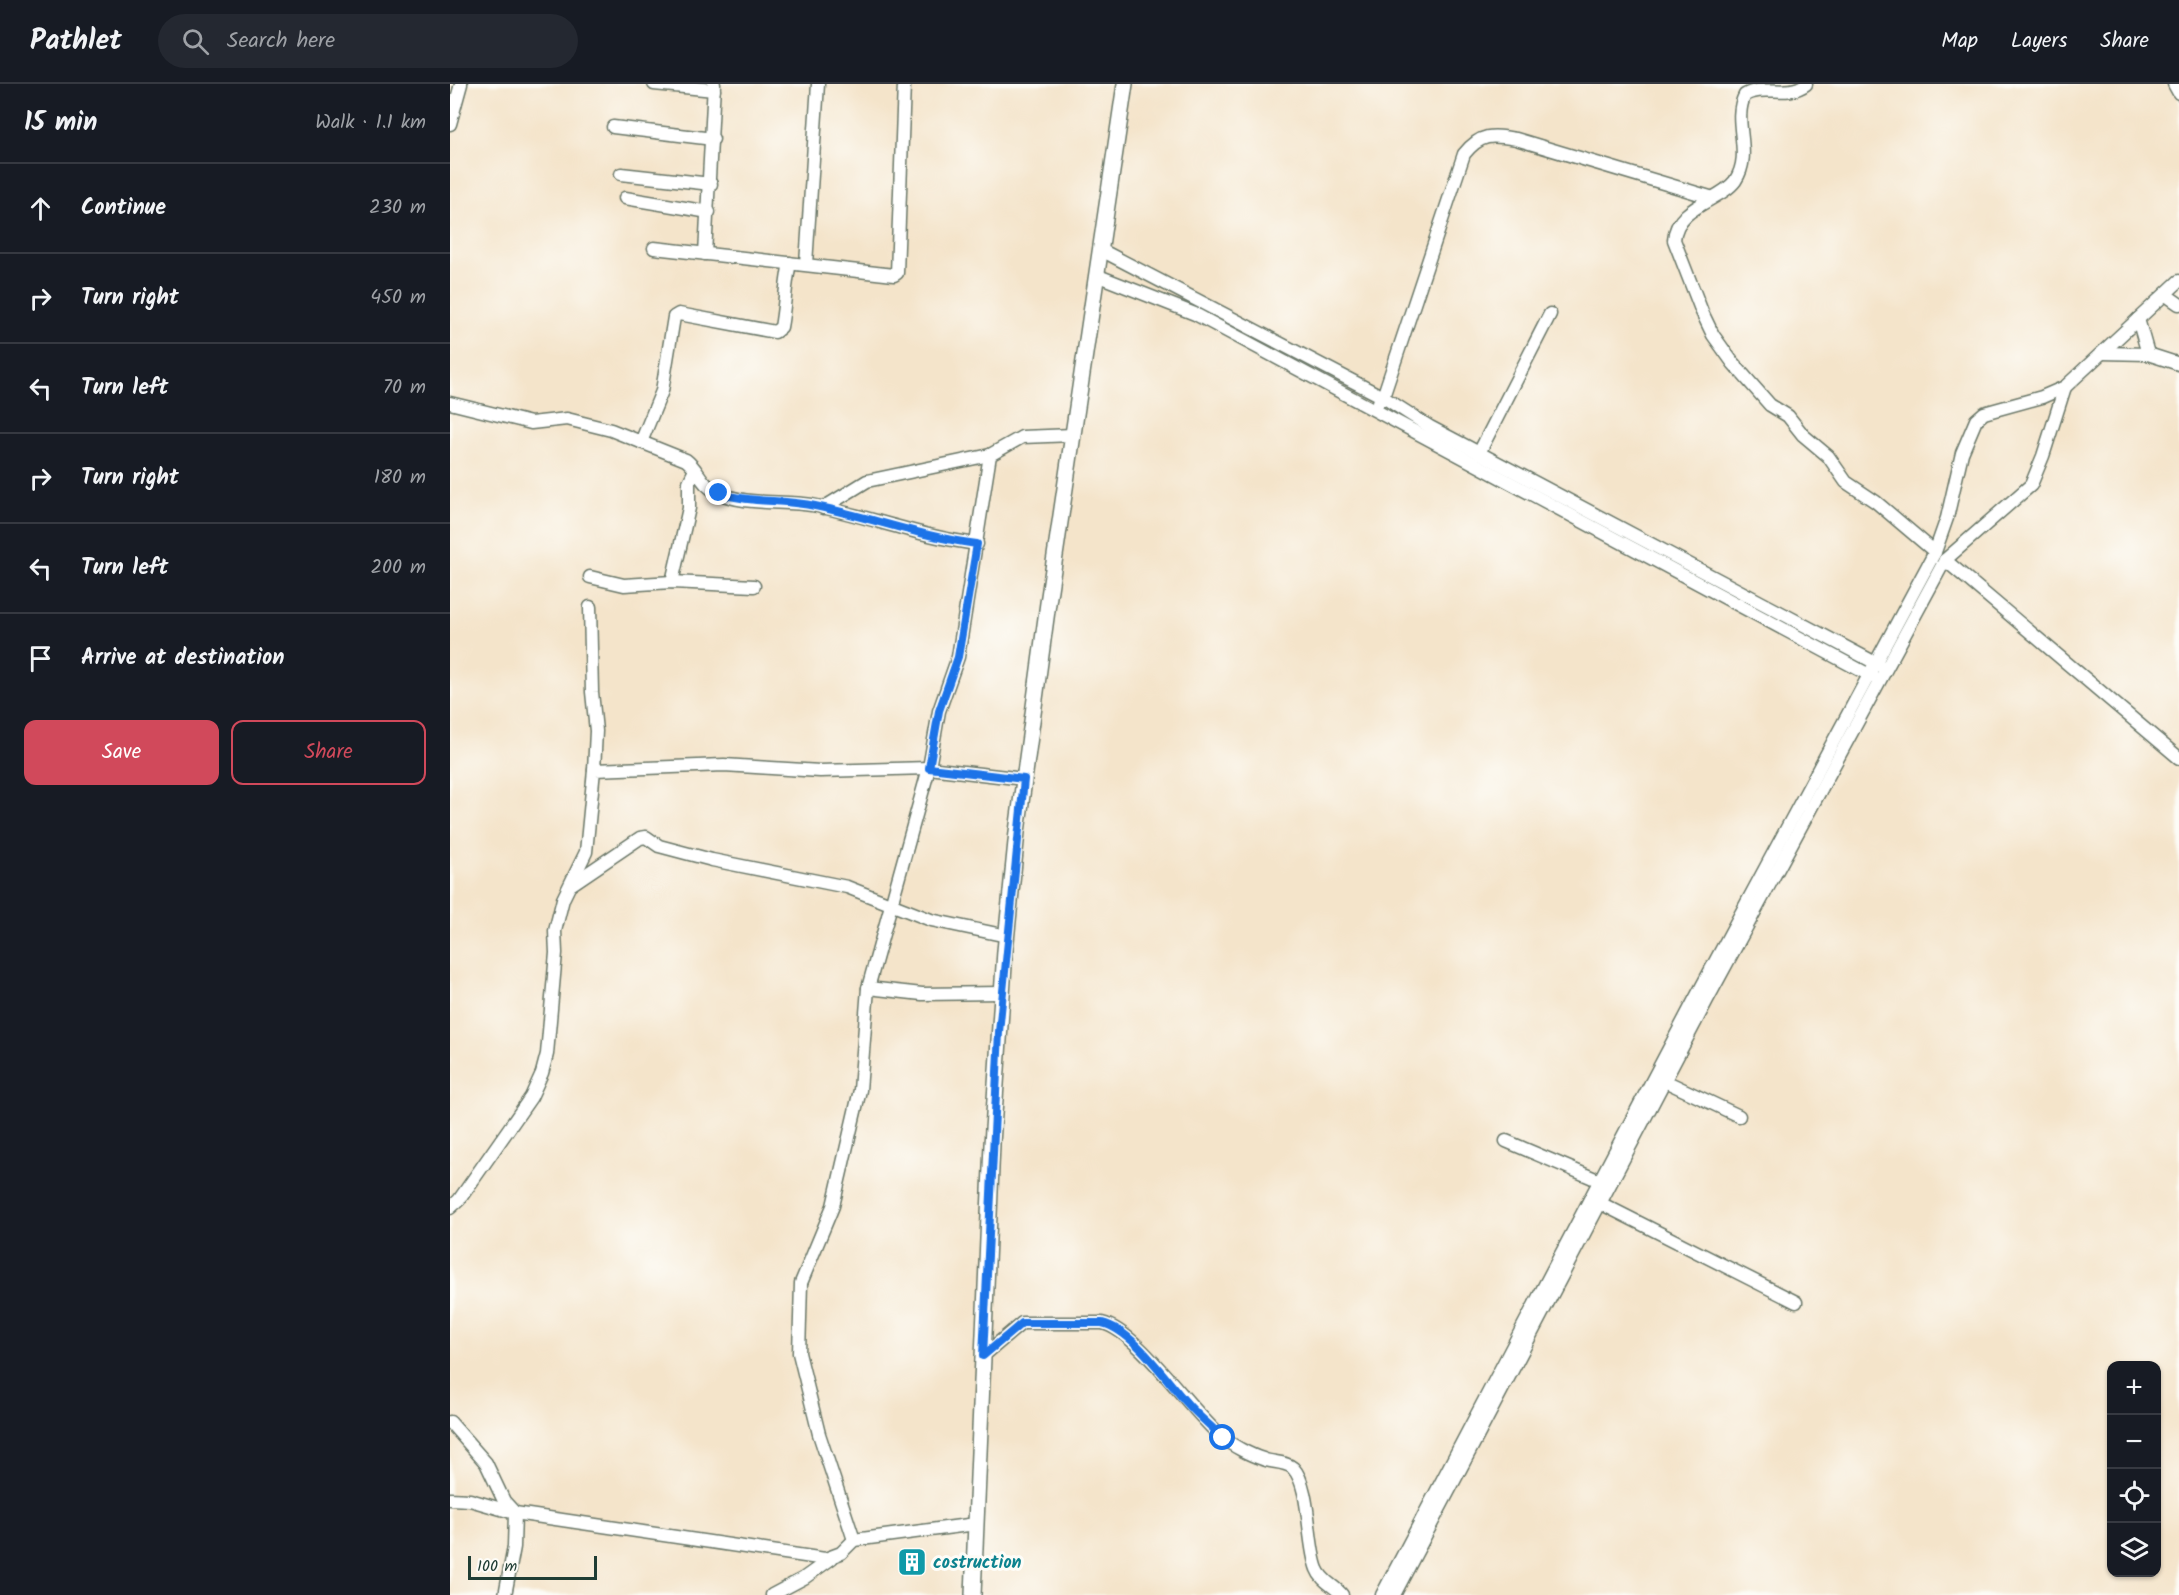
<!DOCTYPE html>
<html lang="en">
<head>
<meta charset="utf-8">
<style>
  :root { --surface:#171b24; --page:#242831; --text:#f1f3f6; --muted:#9ea1a6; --line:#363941; --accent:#d1495b }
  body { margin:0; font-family:Kalam,sans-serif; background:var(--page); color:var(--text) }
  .controls { position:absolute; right:18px; bottom:18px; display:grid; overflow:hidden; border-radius:12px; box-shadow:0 2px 4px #0004 }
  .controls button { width:54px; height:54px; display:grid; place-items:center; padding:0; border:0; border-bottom:2px solid var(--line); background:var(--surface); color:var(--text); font:30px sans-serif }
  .scale { position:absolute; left:18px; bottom:15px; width:129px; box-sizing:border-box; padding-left:6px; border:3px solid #1f3d34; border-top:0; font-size:16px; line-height:21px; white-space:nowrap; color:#1f3d34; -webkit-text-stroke:4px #fdfcf7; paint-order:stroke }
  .stop { position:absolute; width:18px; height:18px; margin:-14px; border:4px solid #1a73e8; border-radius:50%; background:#fff }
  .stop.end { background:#1a73e8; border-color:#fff; box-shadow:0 2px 6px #0008 }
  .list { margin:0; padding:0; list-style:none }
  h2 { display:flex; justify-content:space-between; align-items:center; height:78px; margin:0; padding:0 24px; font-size:26px }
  h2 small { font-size:20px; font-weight:400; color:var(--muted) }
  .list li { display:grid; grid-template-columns:39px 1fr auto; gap:18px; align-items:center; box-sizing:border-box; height:90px; padding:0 24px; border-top:2px solid var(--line) }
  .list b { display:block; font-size:22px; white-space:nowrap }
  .list em { font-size:20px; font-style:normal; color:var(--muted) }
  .actions { display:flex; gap:12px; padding:18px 24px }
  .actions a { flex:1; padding:14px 0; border:2px solid var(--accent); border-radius:12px; text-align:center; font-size:21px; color:var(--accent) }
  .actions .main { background:var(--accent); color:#fff }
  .icon { flex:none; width:33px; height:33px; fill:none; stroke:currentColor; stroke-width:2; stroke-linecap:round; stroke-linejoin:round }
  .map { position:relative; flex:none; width:1729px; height:1511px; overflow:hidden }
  header { display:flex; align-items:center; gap:36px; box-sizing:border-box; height:84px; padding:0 30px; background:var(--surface); border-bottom:2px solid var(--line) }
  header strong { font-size:28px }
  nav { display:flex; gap:33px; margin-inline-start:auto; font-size:21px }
  .search { width:420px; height:54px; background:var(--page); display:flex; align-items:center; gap:15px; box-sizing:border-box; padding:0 21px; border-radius:33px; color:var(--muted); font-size:22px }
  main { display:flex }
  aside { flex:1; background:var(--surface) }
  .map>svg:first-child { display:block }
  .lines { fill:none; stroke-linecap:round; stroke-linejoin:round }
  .minor-casing { stroke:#6a7768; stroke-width:15 }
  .major-casing { stroke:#6a7768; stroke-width:18 }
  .minor { stroke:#fff; stroke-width:12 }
  .major { stroke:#fff; stroke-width:15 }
  .route { stroke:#1a73e8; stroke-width:8 }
  .labels { text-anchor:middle; stroke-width:6; stroke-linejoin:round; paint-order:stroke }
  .culture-label { font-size:18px; font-weight:bold; fill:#0d838f; stroke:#fdfcf7; text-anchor:start }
</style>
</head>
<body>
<header>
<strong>Pathlet</strong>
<div class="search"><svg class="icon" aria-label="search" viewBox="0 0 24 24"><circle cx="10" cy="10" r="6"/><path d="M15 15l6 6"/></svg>Search here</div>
<nav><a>Map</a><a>Layers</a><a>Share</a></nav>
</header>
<main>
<aside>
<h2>15 min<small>Walk · 1.1 km</small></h2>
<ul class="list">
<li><svg class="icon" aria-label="ahead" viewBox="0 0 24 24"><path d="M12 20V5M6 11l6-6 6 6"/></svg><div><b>Continue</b></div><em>230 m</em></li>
<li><svg class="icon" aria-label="right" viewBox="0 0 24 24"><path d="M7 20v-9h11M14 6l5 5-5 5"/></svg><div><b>Turn right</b></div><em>450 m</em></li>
<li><svg class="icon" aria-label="left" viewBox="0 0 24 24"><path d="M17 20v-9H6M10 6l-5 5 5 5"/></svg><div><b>Turn left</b></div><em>70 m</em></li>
<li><svg class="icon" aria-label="right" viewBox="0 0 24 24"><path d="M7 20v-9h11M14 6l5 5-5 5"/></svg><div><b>Turn right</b></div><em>180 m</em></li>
<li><svg class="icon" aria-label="left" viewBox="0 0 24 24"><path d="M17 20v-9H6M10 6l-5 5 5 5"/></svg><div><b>Turn left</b></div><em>200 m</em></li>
<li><svg class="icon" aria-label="arrive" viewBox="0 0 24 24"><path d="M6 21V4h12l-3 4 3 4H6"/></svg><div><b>Arrive at destination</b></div></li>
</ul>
<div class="actions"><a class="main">Save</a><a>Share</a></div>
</aside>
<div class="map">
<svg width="1729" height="1511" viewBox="0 0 1729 1511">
  <rect width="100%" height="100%" fill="#fdfcf7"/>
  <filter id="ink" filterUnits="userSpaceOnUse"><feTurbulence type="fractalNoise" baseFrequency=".0167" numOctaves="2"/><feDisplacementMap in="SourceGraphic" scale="12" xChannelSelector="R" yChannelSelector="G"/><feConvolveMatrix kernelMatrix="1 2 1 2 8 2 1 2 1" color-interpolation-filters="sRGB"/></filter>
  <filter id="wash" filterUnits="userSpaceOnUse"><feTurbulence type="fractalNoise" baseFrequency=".008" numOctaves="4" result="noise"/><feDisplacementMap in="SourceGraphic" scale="24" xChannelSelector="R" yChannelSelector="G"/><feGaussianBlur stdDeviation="1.35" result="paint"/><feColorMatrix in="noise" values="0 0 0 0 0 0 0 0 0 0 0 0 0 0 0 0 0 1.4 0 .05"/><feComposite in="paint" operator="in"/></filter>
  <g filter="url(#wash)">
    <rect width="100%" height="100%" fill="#f4e4ca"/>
  </g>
  <g filter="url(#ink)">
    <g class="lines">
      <g class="minor-casing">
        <g id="minor">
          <polyline points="204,0 264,6"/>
          <path d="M1356,0C1338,14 1313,0 1295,11C1281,38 1304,69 1285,97C1270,117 1226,122 1224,156L1252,228L1263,251L1283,279L1320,321L1338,332L1353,351L1378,372L1396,398L1426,418L1485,468"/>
          <polyline points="1724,0 1729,9"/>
          <polyline points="0,40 11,0"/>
          <polyline points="163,43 263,55"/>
          <polyline points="171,90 261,100"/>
          <polyline points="175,114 259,128"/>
          <polyline points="204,164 444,191 447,189 454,0"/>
          <polyline points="651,166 933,313 980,343 1433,583"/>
          <polyline points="255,170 264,0"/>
          <polyline points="356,180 368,0"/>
          <polyline points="646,191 745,230 1425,594"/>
          <polyline points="1716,211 1729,220"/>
          <polyline points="1688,235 1698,270"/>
          <polyline points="1652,269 1698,270 1729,280"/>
          <path d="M929,318L933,313L1014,70C1031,49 1042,51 1066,55L1260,113"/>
          <path d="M0,319L81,339L117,335L161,346L236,376C249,386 251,401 267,408C294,422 332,416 362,421C418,432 471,453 527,460"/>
          <path d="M191,358L212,307L224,233L229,230L325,248L331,243C335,222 335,201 340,179"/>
          <polyline points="1029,369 1100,230"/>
          <polyline points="373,424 417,397 540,371"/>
          <polyline points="1495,476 1729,674"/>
          <polyline points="140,493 174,501 222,498 304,502"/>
          <polyline points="222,498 239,424 239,398 245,386"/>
          <polyline points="140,523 142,608 146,647 144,686"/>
          <polyline points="122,800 190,754 196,753 209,762 262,776 397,803 481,836 557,852"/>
          <polyline points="418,904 472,910 552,909"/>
          <polyline points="1215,997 1289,1032"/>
          <polyline points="1056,1057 1150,1097"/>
          <polyline points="1150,1119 1346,1218"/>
          <polyline points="0,1124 9,1116 81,1013 92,989 97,970 106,869 105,847 113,815 136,768 144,686 274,681 370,687 479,684 574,695"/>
          <path d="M533,1272L572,1239H652C688,1247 740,1327 773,1354C783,1362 800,1371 813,1375C822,1379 835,1377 843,1384C861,1403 857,1461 867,1485C872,1498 884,1501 892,1511"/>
          <polyline points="0,1338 36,1379 54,1417 65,1429 64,1463 55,1511"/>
          <polyline points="0,1415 20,1416 65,1429 375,1475 391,1469 404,1456 526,1440"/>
          <polyline points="404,1456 369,1350 349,1269 351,1199 383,1122 410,1006 418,904 479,684 489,627 508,573 540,371 572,353 623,351"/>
          <polyline points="322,1511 354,1494 382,1474"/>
          <polyline points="932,1511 1244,917 1485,468 1497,434 1512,369 1526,336 1534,329 1592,313 1615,303 1729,197"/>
          <polyline points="944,1511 1257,916 1495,476 1581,401 1593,372 1615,303"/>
        </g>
      </g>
      <g class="major-casing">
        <polyline id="major" points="523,1511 542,1060 555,867 567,748 598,519 675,0"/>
      </g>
      <use href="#minor" class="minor"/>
      <use href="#major" class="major"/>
    </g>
  </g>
  <g class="lines" filter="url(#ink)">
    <path class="route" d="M269,409C300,419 333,415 365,422C420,433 472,453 527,460L508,573L489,627L479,684L574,695L549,948L533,1272L572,1239H652C683,1246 715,1295 736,1318C747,1331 761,1342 773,1354"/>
  </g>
  <defs>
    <g id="building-square" transform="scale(1.5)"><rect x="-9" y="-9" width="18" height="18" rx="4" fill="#0f9aa8" stroke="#fdfcf7"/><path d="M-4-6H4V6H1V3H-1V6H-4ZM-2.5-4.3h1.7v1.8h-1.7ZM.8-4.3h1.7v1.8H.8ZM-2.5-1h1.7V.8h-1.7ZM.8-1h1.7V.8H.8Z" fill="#fff"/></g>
  </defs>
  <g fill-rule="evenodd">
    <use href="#building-square" x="462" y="1478"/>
  </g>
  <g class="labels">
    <g class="culture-label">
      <text x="483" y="1484">costruction</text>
    </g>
  </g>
</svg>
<div class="controls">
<button>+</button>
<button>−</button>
<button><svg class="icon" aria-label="locate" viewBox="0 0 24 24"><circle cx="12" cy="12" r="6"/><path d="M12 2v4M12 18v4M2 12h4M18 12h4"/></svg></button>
<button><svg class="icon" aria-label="layers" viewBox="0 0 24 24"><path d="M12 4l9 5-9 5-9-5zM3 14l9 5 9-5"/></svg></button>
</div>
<div class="scale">100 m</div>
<div class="stop" style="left:773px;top:1354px"></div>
<div class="stop end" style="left:269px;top:409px"></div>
</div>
</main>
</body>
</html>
